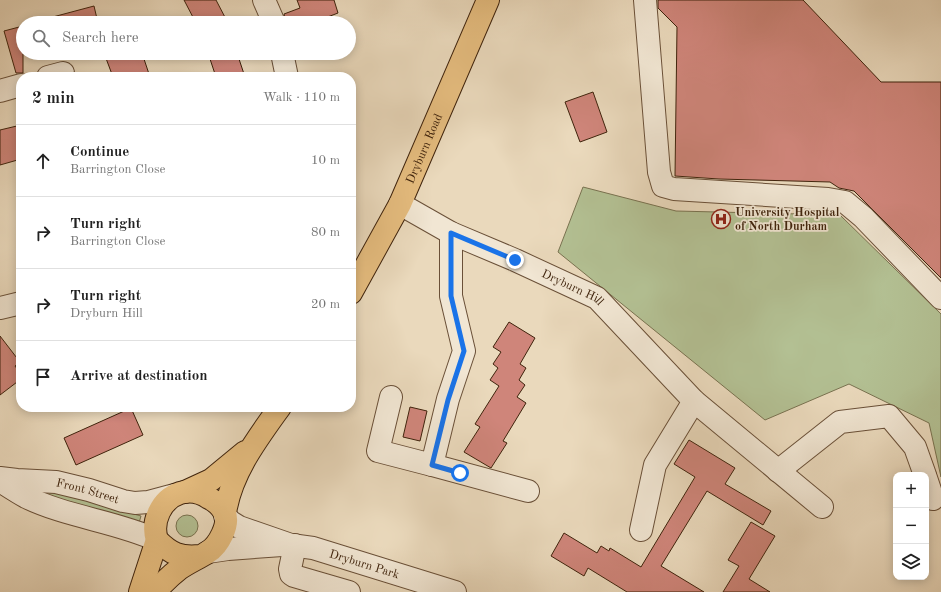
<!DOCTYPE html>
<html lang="en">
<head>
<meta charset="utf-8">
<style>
  :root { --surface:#fff; --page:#f6f6f6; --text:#222; --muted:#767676; --line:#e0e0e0 }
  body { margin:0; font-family:"Old Standard TT",serif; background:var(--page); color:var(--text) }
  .controls { position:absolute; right:12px; bottom:12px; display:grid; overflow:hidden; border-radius:8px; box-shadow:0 2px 10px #0003 }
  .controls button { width:36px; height:36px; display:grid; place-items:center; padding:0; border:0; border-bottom:1px solid var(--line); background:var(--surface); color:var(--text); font:20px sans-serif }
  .stop { position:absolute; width:12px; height:12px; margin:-9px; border:3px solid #1a73e8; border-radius:50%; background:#fff }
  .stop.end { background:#1a73e8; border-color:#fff; box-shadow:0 1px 4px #0008 }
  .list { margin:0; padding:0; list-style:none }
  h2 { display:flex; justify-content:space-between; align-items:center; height:52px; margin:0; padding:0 16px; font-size:17px }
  h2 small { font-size:13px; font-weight:400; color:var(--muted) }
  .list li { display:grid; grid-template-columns:26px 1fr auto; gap:12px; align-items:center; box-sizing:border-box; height:72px; padding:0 16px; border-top:1px solid var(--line) }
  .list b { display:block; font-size:15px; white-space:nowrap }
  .list p { margin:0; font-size:13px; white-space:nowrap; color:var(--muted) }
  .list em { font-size:13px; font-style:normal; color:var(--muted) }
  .icon { flex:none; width:22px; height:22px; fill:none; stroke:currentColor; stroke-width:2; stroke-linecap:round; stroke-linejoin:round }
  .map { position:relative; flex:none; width:941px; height:592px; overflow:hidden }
  .search { position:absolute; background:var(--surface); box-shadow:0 2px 10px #0003; left:16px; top:16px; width:340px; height:44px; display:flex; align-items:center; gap:10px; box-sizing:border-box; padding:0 14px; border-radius:22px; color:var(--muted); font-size:15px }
  .panel { position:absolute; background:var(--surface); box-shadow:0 2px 10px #0003; left:16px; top:72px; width:340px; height:340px; border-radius:16px }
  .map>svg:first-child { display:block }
  .green { fill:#b3c093; stroke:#797250 }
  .building { fill:#cf857a; stroke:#3f230c }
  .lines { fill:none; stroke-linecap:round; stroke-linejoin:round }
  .minor-casing { stroke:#6a5038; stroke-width:24 }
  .major-casing { stroke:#3f230c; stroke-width:24 }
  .minor { stroke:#f1e6d3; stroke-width:22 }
  .major { stroke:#e5bc7e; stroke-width:22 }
  .route { stroke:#1a73e8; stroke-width:5 }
  .labels { text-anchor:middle; stroke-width:3.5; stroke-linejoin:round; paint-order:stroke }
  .street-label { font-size:12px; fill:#3f230c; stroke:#f1e6d3 }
  .poi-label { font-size:12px; font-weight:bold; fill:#3f230c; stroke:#f1e6d3; text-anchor:start }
</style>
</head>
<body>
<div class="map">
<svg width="941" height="592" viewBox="0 0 941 592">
  <rect width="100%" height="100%" fill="#ead9bc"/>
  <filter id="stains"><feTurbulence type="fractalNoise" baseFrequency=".005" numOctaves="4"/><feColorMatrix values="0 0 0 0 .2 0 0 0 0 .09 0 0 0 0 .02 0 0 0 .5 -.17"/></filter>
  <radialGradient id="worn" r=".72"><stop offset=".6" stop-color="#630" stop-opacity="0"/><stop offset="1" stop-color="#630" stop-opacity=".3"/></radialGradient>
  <g class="green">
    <polygon points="583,187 676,211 840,215 941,314 941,477 929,423 849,384 765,420 558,252"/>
    <polygon points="44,489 141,516 139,523 42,497"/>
    <circle cx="187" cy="526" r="11"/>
  </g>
  <g class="building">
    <polygon points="184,0 216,0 228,23 196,23"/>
    <polygon points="297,0 334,0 338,13 325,18 327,23 286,23 284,14 300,8"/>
    <polygon points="658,0 803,0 881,82 941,82 941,278 854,191 839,188 830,182 719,179 675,176 677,27 658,8"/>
    <polygon points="94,6 98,23 50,23 49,18"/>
    <polygon points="23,26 23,73 16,73 4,31"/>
    <polygon points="104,53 142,53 150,77 113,77"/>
    <polygon points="208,53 237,53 245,77 216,77"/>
    <polygon points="593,92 607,132 580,142 565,102"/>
    <polygon points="21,125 21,159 0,165 0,130"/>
    <polygon points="509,322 535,338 520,364 526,368 519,380 525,385 517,397 526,403 503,441 507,443 491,468 464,452 480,427 475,424 499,386 490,380 498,368 493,364 501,352 493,347"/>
    <polygon points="0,336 20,362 15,366 21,374 21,379 0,395"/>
    <polygon points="410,407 427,411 420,441 403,437"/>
    <polygon points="131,408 143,435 76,465 64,438"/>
    <polygon points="689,440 735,468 725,484 771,511 763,525 707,491 661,566 704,592 627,592 588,568 584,576 551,556 564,533 597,553 601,546 609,551 610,548 641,567 695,477 674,464"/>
    <polygon points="751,522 775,536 749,579 770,592 723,592 739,566 728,560"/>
  </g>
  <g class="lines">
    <g class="minor-casing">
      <g id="minor">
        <polyline points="264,0 274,23"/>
        <polyline points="645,0 659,172 663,186 674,189 828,199 845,202 863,217 941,298"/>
        <polyline points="282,53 287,77"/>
        <polyline points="48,77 63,73"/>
        <polyline points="0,91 21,85"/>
        <path id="s1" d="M400,204L451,233L515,260L597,298L694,401L822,507"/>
        <polyline points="0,308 21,303"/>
        <polyline points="391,397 378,451 432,465 448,399 464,351 451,296 451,233"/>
        <polyline points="432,465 528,491"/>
        <polyline points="778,471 840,422 889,416 915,447 925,475"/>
        <path id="s2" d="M0,478L17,480L56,482L89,490L123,501L135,503L148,502L174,495"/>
        <polyline points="926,478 933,499"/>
        <path d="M0,481C8,486 17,492 26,497C67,517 115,521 157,540"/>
        <path id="s3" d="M225,516L231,522L239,527L291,545L313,548L455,592"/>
        <polyline points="641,530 655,465 694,401"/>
        <polyline points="295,545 290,569 291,574 294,576 349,592"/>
        <polyline points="208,552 228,549 282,545"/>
      </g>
    </g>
    <g class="major-casing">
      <g id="major">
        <path id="s4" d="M351,293L400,204L488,0"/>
        <polyline points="185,492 211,480 245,452"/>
        <path d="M225,513C231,473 257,439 280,407"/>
        <polyline points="140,592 157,540"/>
        <path d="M155,592C162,584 170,576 179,569C189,562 199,558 208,552C218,546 231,524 224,512C221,506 215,501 209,498C200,492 190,490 180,493C161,499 151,522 157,540C171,554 180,558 200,556"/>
      </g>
    </g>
    <use href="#minor" class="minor"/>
    <use href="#major" class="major"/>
  </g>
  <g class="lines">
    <polyline class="route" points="460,473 432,465 448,400 464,351 451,296 451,233 515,260"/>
  </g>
  <defs>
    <g id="hospital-ring" transform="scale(1)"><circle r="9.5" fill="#f1e6d3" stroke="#8f2418" stroke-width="1.5"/><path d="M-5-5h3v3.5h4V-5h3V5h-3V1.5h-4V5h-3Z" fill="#8f2418"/></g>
  </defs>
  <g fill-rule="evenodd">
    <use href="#hospital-ring" x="721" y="219"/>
  </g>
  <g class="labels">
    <g class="street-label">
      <text dy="4" stroke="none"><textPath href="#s4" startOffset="162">Dryburn Road</textPath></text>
      <text dy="4" stroke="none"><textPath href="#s1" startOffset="192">Dryburn Hill</textPath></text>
      <text dy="4" stroke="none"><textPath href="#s2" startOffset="89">Front Street</textPath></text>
      <text dy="4" stroke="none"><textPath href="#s3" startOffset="149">Dryburn Park</textPath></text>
    </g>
    <g class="poi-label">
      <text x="735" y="216">University Hospital<tspan x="735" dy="14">of North Durham</tspan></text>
    </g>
  </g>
  <rect width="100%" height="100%" filter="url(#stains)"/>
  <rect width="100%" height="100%" fill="url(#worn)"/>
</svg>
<div class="controls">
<button>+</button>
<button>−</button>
<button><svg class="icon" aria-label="layers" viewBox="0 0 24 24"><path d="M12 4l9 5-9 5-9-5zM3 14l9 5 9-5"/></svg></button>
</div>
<div class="stop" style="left:460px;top:473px"></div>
<div class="stop end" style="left:515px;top:260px"></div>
<div class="search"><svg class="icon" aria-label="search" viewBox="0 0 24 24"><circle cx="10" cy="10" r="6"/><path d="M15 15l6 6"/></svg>Search here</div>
<section class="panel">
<h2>2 min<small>Walk · 110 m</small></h2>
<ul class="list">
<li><svg class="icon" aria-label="ahead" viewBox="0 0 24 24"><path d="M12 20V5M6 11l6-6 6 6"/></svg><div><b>Continue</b><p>Barrington Close</p></div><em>10 m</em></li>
<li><svg class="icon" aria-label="right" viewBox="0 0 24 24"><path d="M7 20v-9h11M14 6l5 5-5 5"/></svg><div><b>Turn right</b><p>Barrington Close</p></div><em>80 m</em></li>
<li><svg class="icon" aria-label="right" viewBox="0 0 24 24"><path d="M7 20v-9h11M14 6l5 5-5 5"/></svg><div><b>Turn right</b><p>Dryburn Hill</p></div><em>20 m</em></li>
<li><svg class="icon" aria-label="arrive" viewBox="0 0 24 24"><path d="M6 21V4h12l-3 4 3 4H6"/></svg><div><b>Arrive at destination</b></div></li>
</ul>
</section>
</div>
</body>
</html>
